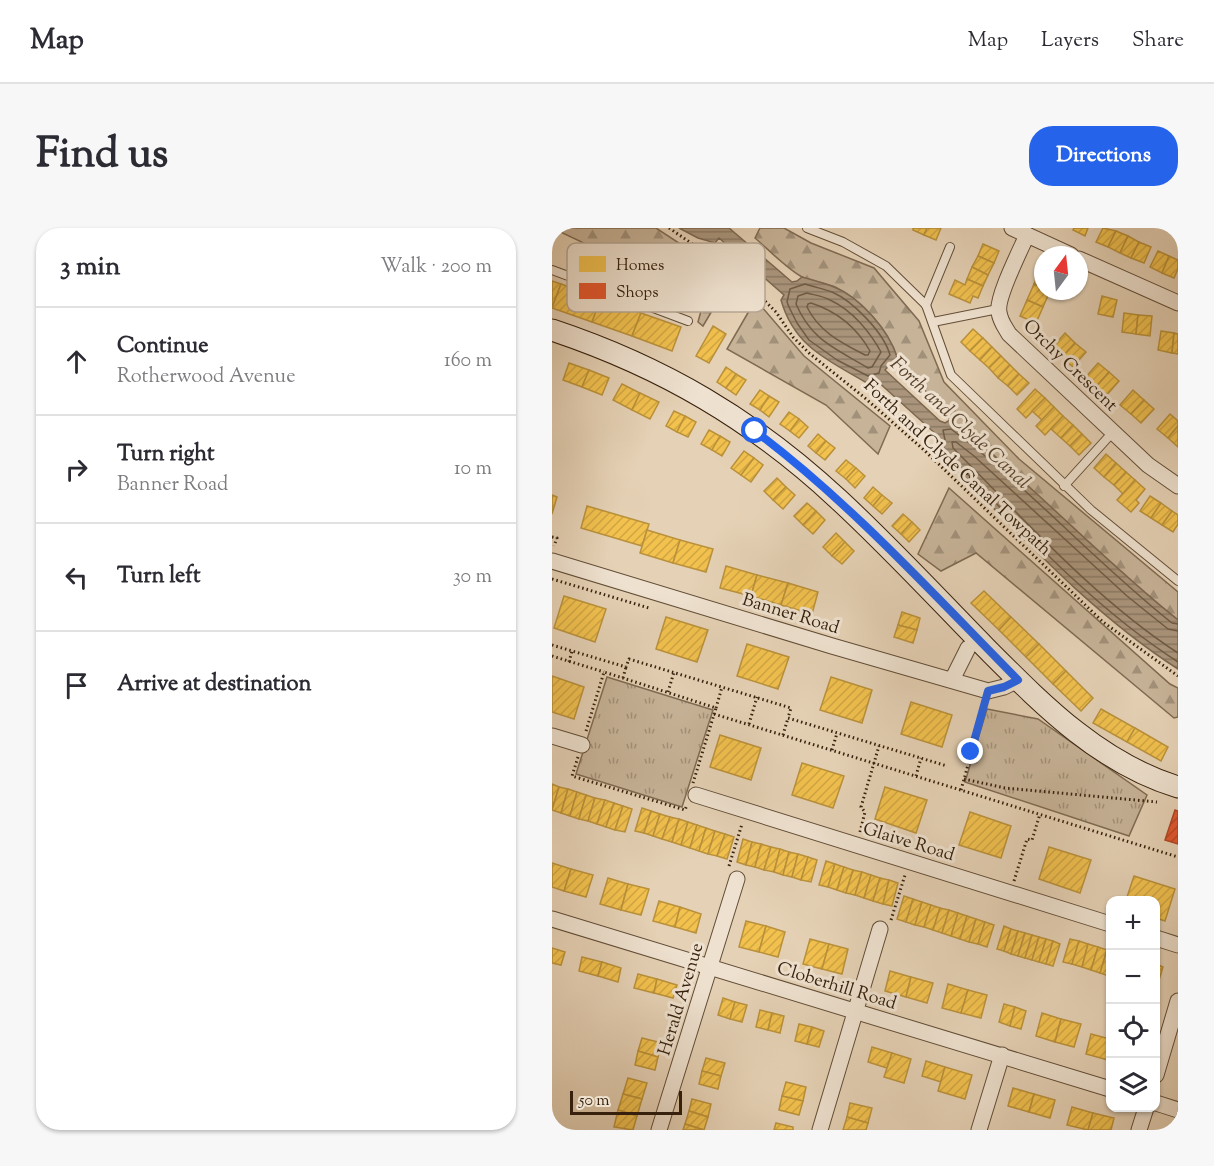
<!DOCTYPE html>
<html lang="en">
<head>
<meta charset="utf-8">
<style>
  :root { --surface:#fff; --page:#f7f7f7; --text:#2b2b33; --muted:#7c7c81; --line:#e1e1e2; --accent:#2563eb }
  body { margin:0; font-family:"Sorts Mill Goudy",serif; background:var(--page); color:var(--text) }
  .controls { position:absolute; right:18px; bottom:18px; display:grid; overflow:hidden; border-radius:12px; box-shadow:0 2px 4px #0004 }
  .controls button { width:54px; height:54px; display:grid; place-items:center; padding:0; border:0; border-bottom:2px solid var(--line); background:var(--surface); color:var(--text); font:30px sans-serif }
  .compass { position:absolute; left:482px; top:18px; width:54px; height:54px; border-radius:50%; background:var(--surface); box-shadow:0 2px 4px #0004; rotate:15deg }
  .scale { position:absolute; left:18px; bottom:15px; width:112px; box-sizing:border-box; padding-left:6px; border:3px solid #37210d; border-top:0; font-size:16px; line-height:21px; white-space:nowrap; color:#37210d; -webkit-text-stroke:4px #eee1cf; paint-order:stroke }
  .stop { position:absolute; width:18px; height:18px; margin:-14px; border:4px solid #2563eb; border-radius:50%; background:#fff }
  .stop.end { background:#2563eb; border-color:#fff; box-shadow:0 2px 6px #0008 }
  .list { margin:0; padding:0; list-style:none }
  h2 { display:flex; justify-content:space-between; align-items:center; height:78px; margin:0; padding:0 24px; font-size:26px }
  h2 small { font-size:20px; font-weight:400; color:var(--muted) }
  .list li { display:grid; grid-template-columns:39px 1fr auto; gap:18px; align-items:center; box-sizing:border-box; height:108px; padding:0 24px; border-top:2px solid var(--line) }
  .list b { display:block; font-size:22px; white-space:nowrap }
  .list p { margin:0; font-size:20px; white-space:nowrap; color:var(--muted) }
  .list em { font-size:20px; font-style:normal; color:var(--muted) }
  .icon { flex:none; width:33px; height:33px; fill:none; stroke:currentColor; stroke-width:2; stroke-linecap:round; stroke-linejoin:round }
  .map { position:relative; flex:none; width:626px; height:902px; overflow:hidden; border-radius:24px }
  header { display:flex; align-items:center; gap:36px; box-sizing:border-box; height:84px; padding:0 30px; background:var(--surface); border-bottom:2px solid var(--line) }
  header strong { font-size:28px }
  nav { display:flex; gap:33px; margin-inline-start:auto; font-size:21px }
  .intro { display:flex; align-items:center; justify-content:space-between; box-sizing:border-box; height:144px; padding:0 36px }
  h1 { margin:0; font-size:42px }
  .button { padding:15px 27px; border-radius:24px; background:var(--accent); color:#fff; font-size:21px; font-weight:700 }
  main { display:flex; gap:36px; padding:0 36px }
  aside { flex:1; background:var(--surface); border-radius:24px; box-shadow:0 2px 4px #0004 }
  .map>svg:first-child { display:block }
  .grass { fill:url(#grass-tufts); stroke:#7f6a52; stroke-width:1.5 }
  .forest { fill:url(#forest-firs); stroke:#7f6a52; stroke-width:1.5 }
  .water { fill:url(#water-rules); stroke:#7c6750; stroke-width:1.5 }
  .homes { fill:url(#homes-hatch); stroke:#ba913a; stroke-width:1.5 }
  .shops { fill:url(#shops-hatch); stroke:#b04724; stroke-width:1.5 }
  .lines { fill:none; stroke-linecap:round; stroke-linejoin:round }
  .shore { stroke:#705b44; stroke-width:1.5 }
  .lane-casing { stroke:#624d37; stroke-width:10 }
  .street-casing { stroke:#624d37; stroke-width:17 }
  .secondary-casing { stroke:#37210d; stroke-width:23 }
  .path { stroke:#37210d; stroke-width:3; stroke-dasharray:1.5 3; stroke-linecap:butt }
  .lane { stroke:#eee1cf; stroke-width:8 }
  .street { stroke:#eee1cf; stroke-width:15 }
  .secondary { stroke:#eee1cf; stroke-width:21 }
  .route { stroke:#2563eb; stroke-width:8 }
  .labels { text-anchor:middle; stroke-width:6; stroke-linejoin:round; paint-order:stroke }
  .street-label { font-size:18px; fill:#37210d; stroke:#eee1cf }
  .water-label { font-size:20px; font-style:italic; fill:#5a442e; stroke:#eee1cf }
  .key { fill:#eee1cf; stroke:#b7a795; stroke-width:1.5 }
  .key-label { font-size:16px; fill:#37210d }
</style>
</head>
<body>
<header>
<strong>Map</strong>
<nav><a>Map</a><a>Layers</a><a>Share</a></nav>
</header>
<div class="intro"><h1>Find us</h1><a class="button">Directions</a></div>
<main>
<aside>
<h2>3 min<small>Walk · 200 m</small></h2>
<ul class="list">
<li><svg class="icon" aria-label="ahead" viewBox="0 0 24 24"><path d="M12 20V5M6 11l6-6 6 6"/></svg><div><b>Continue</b><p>Rotherwood Avenue</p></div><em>160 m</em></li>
<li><svg class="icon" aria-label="right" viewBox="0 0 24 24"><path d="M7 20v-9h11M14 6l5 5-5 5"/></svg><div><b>Turn right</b><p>Banner Road</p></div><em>10 m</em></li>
<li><svg class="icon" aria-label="left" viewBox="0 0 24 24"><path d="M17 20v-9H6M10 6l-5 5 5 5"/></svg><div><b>Turn left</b></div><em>30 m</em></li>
<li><svg class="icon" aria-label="arrive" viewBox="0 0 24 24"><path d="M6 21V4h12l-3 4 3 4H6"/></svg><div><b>Arrive at destination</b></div></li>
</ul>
</aside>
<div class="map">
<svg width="626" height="902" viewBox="0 0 626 902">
  <defs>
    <pattern id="grass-tufts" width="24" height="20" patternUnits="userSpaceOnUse" patternTransform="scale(1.5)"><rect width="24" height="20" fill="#c7b398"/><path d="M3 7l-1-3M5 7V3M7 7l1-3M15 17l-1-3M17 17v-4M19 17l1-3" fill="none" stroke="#a2917a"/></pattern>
    <pattern id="forest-firs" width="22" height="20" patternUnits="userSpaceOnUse" patternTransform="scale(1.5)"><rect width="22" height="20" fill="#c7b398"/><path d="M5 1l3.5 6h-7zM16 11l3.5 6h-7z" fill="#a2917a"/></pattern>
    <pattern id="water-rules" width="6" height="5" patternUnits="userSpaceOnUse" patternTransform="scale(1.5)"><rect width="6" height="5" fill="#aa957c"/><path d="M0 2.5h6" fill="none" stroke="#8b7964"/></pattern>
    <pattern id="homes-hatch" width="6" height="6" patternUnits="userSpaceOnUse" patternTransform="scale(1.5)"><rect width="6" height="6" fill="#f2c14e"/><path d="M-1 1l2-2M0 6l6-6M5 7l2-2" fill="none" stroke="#d0a643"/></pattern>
    <pattern id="shops-hatch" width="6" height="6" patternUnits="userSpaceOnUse" patternTransform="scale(1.5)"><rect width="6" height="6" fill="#e4572e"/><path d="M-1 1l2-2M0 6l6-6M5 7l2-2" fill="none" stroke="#ba4826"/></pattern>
  </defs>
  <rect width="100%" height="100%" fill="#e5d1b5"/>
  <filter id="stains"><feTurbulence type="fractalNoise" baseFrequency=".00333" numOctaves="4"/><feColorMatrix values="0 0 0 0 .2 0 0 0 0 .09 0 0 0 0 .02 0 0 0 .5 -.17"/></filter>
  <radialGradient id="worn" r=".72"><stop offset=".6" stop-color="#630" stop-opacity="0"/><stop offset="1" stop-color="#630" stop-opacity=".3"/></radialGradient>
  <g class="grass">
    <polygon points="55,449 161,482 130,579 24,546"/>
    <polygon points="435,481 486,491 595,567 577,608 413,554"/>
  </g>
  <g class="forest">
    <polygon points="0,0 104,0 191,57 252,128 338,198 326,226 274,177 175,121 197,83 174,59 151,98 146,94 152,72"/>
    <path d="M208,0H232L259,15L322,40L367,93L392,154L467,231L626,364V392L583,358L431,217L398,192L345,129C336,101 311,74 285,60C274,54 260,55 250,49C234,40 217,22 203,10Z"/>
    <polygon points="397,260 618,456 626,460 626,489 622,490 424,325 389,343 366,326"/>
  </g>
  <path class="water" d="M127,0H177L240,54L245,53L250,49C261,52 272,55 282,59C308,69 337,103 345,129L333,142L388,193L393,195L398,192C478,253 547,329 626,392V441C537,384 465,303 391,229L383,218L386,214V208L324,152L318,157C279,133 243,121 229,72L232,67L167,10L163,15L146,10Z"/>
  <g class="homes">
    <polygon points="361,0 375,0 372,7 361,2"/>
    <polygon points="375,0 389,0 384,12 372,7"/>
    <polygon points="522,0 536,0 533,8 521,2"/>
    <polygon points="551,0 564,3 556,19 544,14"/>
    <polygon points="564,3 576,8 568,25 556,19"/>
    <polygon points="576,8 587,14 579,30 568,25"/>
    <polygon points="587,14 599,19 592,35 579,30"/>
    <polygon points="431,16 447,23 442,35 426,28"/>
    <polygon points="606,23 617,28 610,45 598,39"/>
    <polygon points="426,28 442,35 436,47 420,39"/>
    <polygon points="617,28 626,32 626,41 622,50 610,45"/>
    <polygon points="491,36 491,60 482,56"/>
    <polygon points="420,39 436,47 431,58 415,51"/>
    <polygon points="415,51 431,58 426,70 421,68 418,75 397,66 403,52 413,57"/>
    <polygon points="0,53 9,56 0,80"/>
    <polygon points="9,56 49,70 40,94 0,80"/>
    <polygon points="482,56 491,60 491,63 498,63 491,79 475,72"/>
    <polygon points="550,68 565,72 561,89 546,86"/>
    <polygon points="49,70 89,85 80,108 40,94"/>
    <polygon points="475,72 491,79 484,95 468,88"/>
    <polygon points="89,85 129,99 120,123 80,108"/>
    <polygon points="572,85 586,87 584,106 570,104"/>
    <polygon points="586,87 600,88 598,108 584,106"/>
    <polygon points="161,98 174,106 157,135 144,128"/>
    <polygon points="421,101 431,110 418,123 409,114"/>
    <polygon points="609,103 622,105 620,125 606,122"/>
    <polygon points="513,105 523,115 510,129 500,120"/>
    <polygon points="622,105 626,106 626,126 620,125"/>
    <polygon points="431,110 440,119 428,132 418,123"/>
    <polygon points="523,115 534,124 521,139 510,129"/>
    <polygon points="440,119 449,128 437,140 428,132"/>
    <polygon points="449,128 458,137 446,150 437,140"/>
    <polygon points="17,135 37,142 30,159 11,152"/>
    <polygon points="546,135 557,144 544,159 533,150"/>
    <polygon points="458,137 467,146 456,158 446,150"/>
    <polygon points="174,139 184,146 174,160 165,154"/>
    <polygon points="37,142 57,150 50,167 30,159"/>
    <polygon points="557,144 567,153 554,168 544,159"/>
    <polygon points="184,146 194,152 184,167 174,160"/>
    <polygon points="467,146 477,155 465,167 456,158"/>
    <polygon points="70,156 88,165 80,182 61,172"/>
    <polygon points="483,161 493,170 474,190 465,181"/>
    <polygon points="208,162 217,168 208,182 198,176"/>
    <polygon points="581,162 592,172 579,186 568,177"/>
    <polygon points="88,165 107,174 98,191 80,182"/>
    <polygon points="217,168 227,174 217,189 208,182"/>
    <polygon points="493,170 502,179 490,192 480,183"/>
    <polygon points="592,172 602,181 589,195 579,186"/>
    <polygon points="502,179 511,188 493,207 484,198"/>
    <polygon points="122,183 133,188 125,204 114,198"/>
    <polygon points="237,184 247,191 238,203 228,196"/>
    <polygon points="618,186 626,193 626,198 616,210 605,201"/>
    <polygon points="133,188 144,194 136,209 125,204"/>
    <polygon points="511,188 521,197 509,210 499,201"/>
    <polygon points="247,191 256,199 247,210 238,203"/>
    <polygon points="521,197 530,206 518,218 509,210"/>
    <polygon points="626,198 626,219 616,210"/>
    <polygon points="157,202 168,208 160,222 149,216"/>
    <polygon points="266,206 274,213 264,225 256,218"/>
    <polygon points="530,206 539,215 527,227 518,218"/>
    <polygon points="168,208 178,214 170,228 160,222"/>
    <polygon points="274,213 283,220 273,232 264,225"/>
    <polygon points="192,223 202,230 189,247 179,240"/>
    <polygon points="554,226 564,235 552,249 542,240"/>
    <polygon points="202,230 211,237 199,254 189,247"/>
    <polygon points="294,232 304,240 294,251 284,243"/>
    <polygon points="564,235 574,244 562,257 552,249"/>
    <polygon points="304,240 313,248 303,260 294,251"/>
    <polygon points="574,244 583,252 571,266 562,257"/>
    <polygon points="225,250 234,259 221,272 212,263"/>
    <polygon points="583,252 593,261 584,272 587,275 579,284 565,272"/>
    <polygon points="234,259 243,267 231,281 221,272"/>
    <polygon points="321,259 330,267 321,278 312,270"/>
    <polygon points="0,267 5,269 0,286"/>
    <polygon points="330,267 340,275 330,286 321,278"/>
    <polygon points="598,268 609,275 599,290 588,283"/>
    <polygon points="255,275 264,283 251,297 242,288"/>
    <polygon points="609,275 620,283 610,297 599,290"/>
    <polygon points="35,278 97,296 90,318 29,300"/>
    <polygon points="264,283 273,292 261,306 251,297"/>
    <polygon points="620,283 626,287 626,296 621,304 610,297"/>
    <polygon points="351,286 360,294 349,306 340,298"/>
    <polygon points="360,294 368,302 357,314 349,306"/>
    <polygon points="95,302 128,312 121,335 88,325"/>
    <polygon points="284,305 293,314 280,328 271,319"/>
    <polygon points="128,312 161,321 154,344 121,335"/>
    <polygon points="293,314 302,323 290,336 280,328"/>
    <polygon points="174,338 205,347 199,368 168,360"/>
    <polygon points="205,347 236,355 229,377 199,368"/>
    <polygon points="236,355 266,364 260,386 229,377"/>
    <polygon points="432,363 459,389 447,402 419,375"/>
    <polygon points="12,368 54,381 43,414 2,400"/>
    <polygon points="350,384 368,390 365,402 346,397"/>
    <polygon points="114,389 156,402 145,434 104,421"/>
    <polygon points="459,389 487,416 474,429 447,402"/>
    <polygon points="346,397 365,402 361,415 342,409"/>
    <polygon points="195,416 237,429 226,461 185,448"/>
    <polygon points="487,416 514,443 501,456 474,429"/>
    <polygon points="514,443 541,470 529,483 501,456"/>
    <polygon points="0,448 32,459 22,491 0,484"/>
    <polygon points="279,449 320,462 310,495 268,482"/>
    <polygon points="359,474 400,487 390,519 349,506"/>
    <polygon points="549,481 583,500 575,514 541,495"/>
    <polygon points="583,500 616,519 609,533 575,514"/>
    <polygon points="168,507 209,520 199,552 158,539"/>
    <polygon points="250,535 292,548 281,580 240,567"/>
    <polygon points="0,556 7,559 0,582"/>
    <polygon points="7,559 16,561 9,585 0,582"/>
    <polygon points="333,559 375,572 364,605 323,591"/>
    <polygon points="16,561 25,564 18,588 9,585"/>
    <polygon points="25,564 34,567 27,591 18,588"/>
    <polygon points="34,567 43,570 36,593 27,591"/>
    <polygon points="43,570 53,572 45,596 36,593"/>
    <polygon points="53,572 62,575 54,599 45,596"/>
    <polygon points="62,575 71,578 63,602 54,599"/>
    <polygon points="71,578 80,581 73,604 63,602"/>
    <polygon points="90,580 99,583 92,605 83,603"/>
    <polygon points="99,583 108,586 101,608 92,605"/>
    <polygon points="418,584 459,598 449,630 407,617"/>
    <polygon points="108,586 118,589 110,611 101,608"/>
    <polygon points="118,589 127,591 120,614 110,611"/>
    <polygon points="127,591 136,594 129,617 120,614"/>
    <polygon points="136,594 145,597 138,620 129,617"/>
    <polygon points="145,597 154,600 147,623 138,620"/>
    <polygon points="154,600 163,603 156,626 147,623"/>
    <polygon points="163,603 173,606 165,628 156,626"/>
    <polygon points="173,606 182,609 175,631 165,628"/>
    <polygon points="191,611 200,614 194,637 185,634"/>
    <polygon points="200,614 209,616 203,639 194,637"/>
    <polygon points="209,616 219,619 212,642 203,639"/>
    <polygon points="219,619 228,621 222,644 212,642"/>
    <polygon points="497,619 539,632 528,665 487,651"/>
    <polygon points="228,621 237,624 231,647 222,644"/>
    <polygon points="237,624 246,626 240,649 231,647"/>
    <polygon points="246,626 256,629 249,652 240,649"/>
    <polygon points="256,629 265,632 259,654 249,652"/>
    <polygon points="274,633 283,636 276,659 267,657"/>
    <polygon points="0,635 19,641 12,663 0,659"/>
    <polygon points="283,636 292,639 285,662 276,659"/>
    <polygon points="292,639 301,642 294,665 285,662"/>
    <polygon points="19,641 41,647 34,669 12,663"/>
    <polygon points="301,642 310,644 303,667 294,665"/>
    <polygon points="310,644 319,647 312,670 303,667"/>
    <polygon points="319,647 328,650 321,673 312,670"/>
    <polygon points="582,648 623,661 613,693 604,690 604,672 574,672"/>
    <polygon points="56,650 76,656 69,682 48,676"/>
    <polygon points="328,650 337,652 331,676 321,673"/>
    <polygon points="337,652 346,655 340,678 331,676"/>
    <polygon points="76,656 97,661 89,687 69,682"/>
    <polygon points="352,668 361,671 354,694 345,691"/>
    <polygon points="361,671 370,674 363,697 354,694"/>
    <polygon points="107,673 128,679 123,699 101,693"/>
    <polygon points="370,674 379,677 372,699 363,697"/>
    <polygon points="379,677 388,680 381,702 372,699"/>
    <polygon points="128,679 149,686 144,705 123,699"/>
    <polygon points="388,680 397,682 390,705 381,702"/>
    <polygon points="397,682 406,685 399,708 390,705"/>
    <polygon points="406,685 415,688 408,711 399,708"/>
    <polygon points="415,688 424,691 417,714 408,711"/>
    <polygon points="424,691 433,694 426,716 417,714"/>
    <polygon points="194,693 214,698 207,724 187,719"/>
    <polygon points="433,694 442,697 435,719 426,716"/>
    <polygon points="214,698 233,704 226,729 207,724"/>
    <polygon points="452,698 459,701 452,723 445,721"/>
    <polygon points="459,701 466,703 459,726 452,723"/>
    <polygon points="466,703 473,705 466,728 459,726"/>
    <polygon points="473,705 480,707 473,730 466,728"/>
    <polygon points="480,707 487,709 480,732 473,730"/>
    <polygon points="487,709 494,711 487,734 480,732"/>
    <polygon points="258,711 277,716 270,741 251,736"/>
    <polygon points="494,711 501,713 494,736 487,734"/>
    <polygon points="518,711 527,713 520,736 511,734"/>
    <polygon points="501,713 508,716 501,738 494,736"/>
    <polygon points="527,713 536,716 530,739 520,736"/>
    <polygon points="277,716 296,721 290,746 270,741"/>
    <polygon points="536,716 546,719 539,742 530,739"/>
    <polygon points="546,719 555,722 548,745 539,742"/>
    <polygon points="0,720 13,724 9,737 0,735"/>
    <polygon points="555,722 558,723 557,748 548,745"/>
    <polygon points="30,729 50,734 46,748 27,743"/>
    <polygon points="50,734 69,740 66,754 46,748"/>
    <polygon points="604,736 611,739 604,762"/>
    <polygon points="338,743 359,749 354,769 333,763"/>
    <polygon points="86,746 105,751 102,765 82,760"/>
    <polygon points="359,749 381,755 375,775 354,769"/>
    <polygon points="105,751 125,757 121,770 102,765"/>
    <polygon points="396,756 416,762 409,785 390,780"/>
    <polygon points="416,762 435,767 429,790 409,785"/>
    <polygon points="171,770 183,774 178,791 166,787"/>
    <polygon points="183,774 195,777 190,794 178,791"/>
    <polygon points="452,776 463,779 458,798 447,794"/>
    <polygon points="463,779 474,783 469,801 458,798"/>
    <polygon points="208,782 220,785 216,802 204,799"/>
    <polygon points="220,785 232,788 228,805 216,802"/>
    <polygon points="490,785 509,791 503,814 484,808"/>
    <polygon points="509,791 529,796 522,819 503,814"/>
    <polygon points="247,796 260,799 255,816 243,813"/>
    <polygon points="260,799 272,803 267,819 255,816"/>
    <polygon points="539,806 558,811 556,832 534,826"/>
    <polygon points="90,810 110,815 106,829 86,823"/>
    <polygon points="320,819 340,825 335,840 316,834"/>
    <polygon points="86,823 106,829 103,842 83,837"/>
    <polygon points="340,825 359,831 352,855 332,849"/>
    <polygon points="154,830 173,835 169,848 150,843"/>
    <polygon points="374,833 393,839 389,854 370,848"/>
    <polygon points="393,839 420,847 413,871 386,863"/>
    <polygon points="150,843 169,848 166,861 147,856"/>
    <polygon points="76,850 95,855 90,871 71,866"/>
    <polygon points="234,854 254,859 251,873 230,868"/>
    <polygon points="461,860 482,866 477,884 456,878"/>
    <polygon points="71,866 90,871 85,888 66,882"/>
    <polygon points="482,866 503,872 498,890 477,884"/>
    <polygon points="230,868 251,873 247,887 227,882"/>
    <polygon points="140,871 159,876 156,889 137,883"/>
    <polygon points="298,875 320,880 316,895 295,889"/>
    <polygon points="520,879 541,885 536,902 515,897"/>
    <polygon points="66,882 85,888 81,902 62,899"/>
    <polygon points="137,883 156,889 152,902 133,896"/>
    <polygon points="541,885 562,890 559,902 536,902"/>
    <polygon points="295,889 316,895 314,902 291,902"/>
    <polygon points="224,895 241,899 241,902 222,902"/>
    <polygon points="133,896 152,902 131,902"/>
  </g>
  <polygon class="shops" points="623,582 626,583 626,616 613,612"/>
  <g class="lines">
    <g class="shore">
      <path d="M253,56C262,59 272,61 280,64C301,73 332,105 338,127L329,138L327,145L316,148L285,132L257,112L245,95L237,79L235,74L238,61Z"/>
      <path d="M255,65C262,67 271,68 278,72C300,82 318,104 329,124L320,139L316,140C283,120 260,113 244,76L246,68Z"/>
      <path d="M259,75C284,83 305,100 318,123L316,127H313C290,115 267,104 255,79L256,76Z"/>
      <path d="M626,396L620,395C543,334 477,259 399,201L391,202L393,212L391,218L395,225C467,298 539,378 626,434"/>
      <path d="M626,403L616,401L575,368L422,228L404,214H400L401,220C471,290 543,371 626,425"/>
    </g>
    <g class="lane-casing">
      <g id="lane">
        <polyline points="255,0 291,14 334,38 374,77 399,147 539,282 626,353"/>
        <polyline points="0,42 136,93"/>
        <polyline points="374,77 398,19"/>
        <polyline points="381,94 446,81"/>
        <polyline points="512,258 561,204"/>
      </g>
    </g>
    <g class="street-casing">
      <g id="street">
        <polyline points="460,0 519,27"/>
        <path d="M475,7C468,23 444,70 447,84C448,93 453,99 457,106L596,237L626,258"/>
        <polyline points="527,31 626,75"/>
        <polyline points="0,333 280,418 436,463 452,459 466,452"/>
        <polyline points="400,452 416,420"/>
        <polyline points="0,508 30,517"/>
        <polyline points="144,567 558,696"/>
        <polyline points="0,691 558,861"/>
        <polyline points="604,710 626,717"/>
        <polyline points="604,847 626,773"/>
        <polyline points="604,875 626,882"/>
        <polyline points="107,902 185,651"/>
        <polyline points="268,902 328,701"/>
        <polyline points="427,902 450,827"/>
        <polyline points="587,902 594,880"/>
      </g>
    </g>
    <g class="secondary-casing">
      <path id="secondary" d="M0,102C111,139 201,192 286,271C337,318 385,370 433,419C490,476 547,535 626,559"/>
    </g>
    <g class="path">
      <polyline points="117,0 189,49 224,84 241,109 257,125 313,170 373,223 551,394 626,448"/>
      <polyline points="408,239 427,257"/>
      <polyline points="0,309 5,310 2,318"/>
      <polyline points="0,351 97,380 98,378"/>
      <polyline points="0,417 74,439 77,431 239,480 236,490 395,538"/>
      <polyline points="0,428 52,444"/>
      <polyline points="17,434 20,423"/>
      <polyline points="71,450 74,439"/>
      <polyline points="116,464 122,444"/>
      <polyline points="164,480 170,459"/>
      <polyline points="162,486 626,629"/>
      <polyline points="197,496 205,469"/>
      <polyline points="34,503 52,444 164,480 141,555"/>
      <polyline points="231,507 236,490"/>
      <polyline points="280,522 285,505"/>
      <polyline points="26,529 20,548 133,582 135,577"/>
      <polyline points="364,548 369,530"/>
      <polyline points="412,551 453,560 605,574"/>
      <polyline points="409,562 433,476"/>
      <polyline points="308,604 313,584 309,579 327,518"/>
      <polyline points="177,638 190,596"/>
      <polyline points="462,653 475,611 480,612 488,586"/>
      <polyline points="339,692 353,647"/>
    </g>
    <use href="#lane" class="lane"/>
    <use href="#street" class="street"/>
    <use href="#secondary" class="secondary"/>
  </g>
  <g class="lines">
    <path class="route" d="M203,203C300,276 381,366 466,452L452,459L436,463L419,524"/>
  </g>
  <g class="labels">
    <g class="street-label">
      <text transform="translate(519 137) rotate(44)" y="6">Orchy Crescent</text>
      <text transform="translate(406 239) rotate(43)" y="6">Forth and Clyde Canal Towpath</text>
      <text transform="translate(239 385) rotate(17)" y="6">Banner Road</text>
      <text transform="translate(357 613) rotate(17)" y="6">Glaive Road</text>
      <text transform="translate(285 757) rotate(17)" y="6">Cloberhill Road</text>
      <text transform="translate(128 771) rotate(-73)" y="6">Herald Avenue</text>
    </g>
    <g class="water-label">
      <text transform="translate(409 194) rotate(43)" y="7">Forth and Clyde Canal</text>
    </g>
  </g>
  <rect x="15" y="15" width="198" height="69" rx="9" class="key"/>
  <rect x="27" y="28" width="27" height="16" fill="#f2c14e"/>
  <rect x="27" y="55" width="27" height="16" fill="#e4572e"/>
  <g class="key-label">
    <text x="64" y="42">Homes</text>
    <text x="64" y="69">Shops</text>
  </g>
  <rect width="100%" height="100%" filter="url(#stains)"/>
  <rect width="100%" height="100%" fill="url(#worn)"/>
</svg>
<div class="controls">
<button>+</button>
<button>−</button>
<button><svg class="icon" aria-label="locate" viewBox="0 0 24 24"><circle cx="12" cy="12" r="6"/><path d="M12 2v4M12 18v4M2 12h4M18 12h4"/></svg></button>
<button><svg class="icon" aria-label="layers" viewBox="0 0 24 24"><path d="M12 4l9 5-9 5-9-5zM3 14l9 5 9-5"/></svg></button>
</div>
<svg class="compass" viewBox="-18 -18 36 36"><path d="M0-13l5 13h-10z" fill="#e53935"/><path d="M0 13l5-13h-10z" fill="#7c7c81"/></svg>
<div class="scale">50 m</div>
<div class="stop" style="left:203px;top:203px"></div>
<div class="stop end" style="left:419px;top:524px"></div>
</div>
</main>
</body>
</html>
